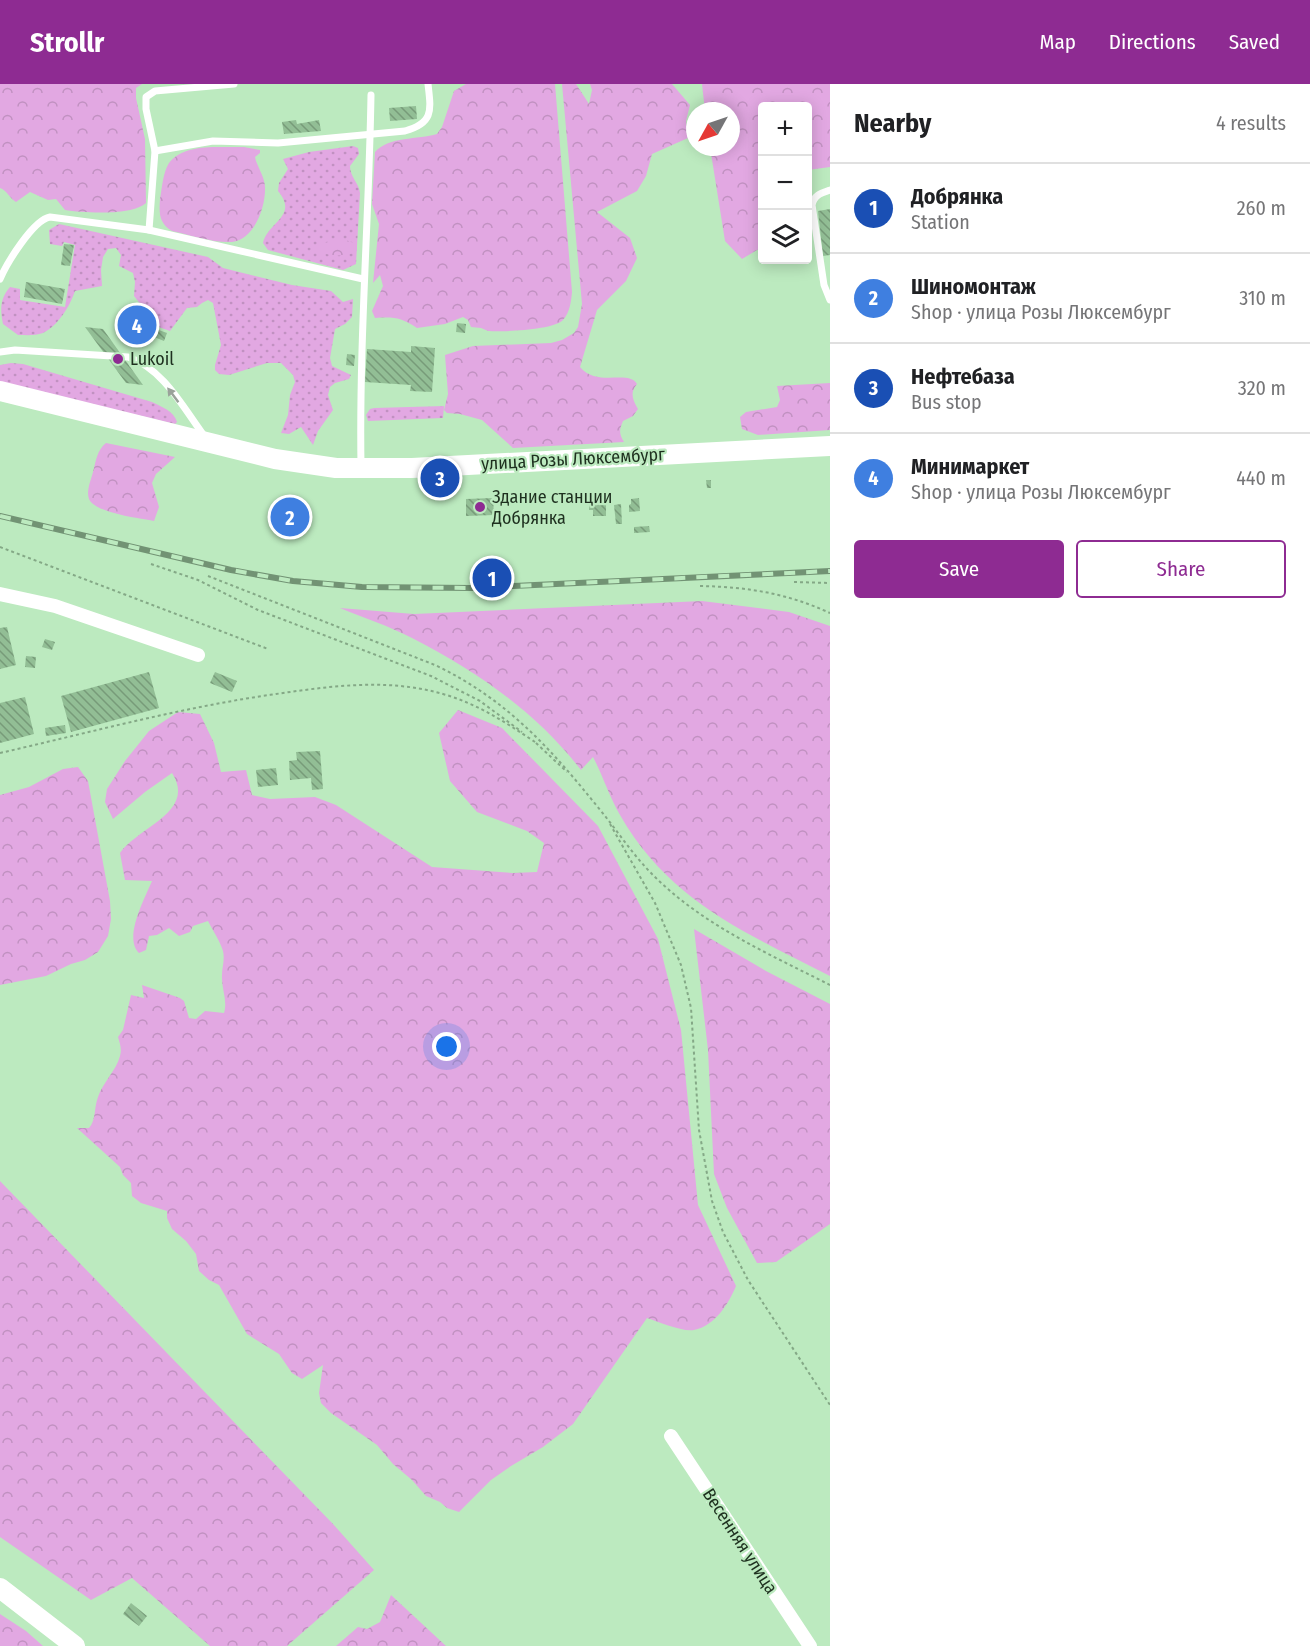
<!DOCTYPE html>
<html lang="en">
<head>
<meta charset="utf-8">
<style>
  :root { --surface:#fff; --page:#f2f2f2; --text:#202124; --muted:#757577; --line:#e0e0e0; --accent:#8e2b92 }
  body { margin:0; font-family:"Fira Sans Condensed",sans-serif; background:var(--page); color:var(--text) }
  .controls { position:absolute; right:18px; top:18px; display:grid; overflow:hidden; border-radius:6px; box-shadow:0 3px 15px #0003 }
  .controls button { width:54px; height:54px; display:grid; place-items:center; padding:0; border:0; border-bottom:2px solid var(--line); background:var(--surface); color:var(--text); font:30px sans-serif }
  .compass { position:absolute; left:686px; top:18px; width:54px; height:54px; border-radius:50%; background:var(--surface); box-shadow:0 3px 15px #0003; rotate:230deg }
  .you { position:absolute; left:447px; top:963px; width:21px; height:21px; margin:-15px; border:4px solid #fff; border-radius:50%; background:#1a73e8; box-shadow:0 0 0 9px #1a73e833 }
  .badge { display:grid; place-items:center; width:39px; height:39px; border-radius:50%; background:var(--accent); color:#fff; font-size:20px; font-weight:700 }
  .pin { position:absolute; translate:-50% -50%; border:3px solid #fff; box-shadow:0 2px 6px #0006 }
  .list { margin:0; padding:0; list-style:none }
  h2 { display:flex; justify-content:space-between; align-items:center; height:78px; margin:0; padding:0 24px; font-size:26px }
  h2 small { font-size:20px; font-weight:400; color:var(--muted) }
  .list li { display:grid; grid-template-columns:39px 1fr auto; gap:18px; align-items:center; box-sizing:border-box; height:90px; padding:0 24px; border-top:2px solid var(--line) }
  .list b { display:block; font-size:22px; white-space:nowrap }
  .list p { margin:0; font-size:20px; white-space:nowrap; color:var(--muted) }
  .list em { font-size:20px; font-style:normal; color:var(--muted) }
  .actions { display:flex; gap:12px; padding:18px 24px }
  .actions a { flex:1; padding:14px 0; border:2px solid var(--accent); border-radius:6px; text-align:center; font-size:21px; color:var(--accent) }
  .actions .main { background:var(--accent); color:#fff }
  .icon { flex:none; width:33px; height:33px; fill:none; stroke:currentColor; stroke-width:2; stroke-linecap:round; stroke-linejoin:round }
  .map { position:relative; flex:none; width:830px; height:1562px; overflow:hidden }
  header { display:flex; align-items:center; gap:36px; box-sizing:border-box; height:84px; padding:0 30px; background:var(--accent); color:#fff }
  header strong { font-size:28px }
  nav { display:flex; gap:33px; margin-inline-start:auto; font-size:21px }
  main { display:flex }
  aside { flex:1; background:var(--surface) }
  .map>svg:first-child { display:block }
  .grass { fill:url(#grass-dots) }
  .forest { fill:url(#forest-crowns) }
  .building { fill:url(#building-back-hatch) }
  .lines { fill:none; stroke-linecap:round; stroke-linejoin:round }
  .path { stroke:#84a886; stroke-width:2; stroke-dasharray:3 3; stroke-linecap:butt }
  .lane { stroke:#fff; stroke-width:7 }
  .street { stroke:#fff; stroke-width:14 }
  .secondary { stroke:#fff; stroke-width:20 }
  .rail-casing { stroke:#729374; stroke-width:6 }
  .rail { stroke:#bceabf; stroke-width:4; stroke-dasharray:11; stroke-linecap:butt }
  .oneway { fill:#9aa29a }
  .poi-dot { fill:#8e2b92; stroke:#bceabf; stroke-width:2 }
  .labels { text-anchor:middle; stroke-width:4.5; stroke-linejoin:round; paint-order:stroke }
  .poi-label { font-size:18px; fill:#1e301f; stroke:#bceabf; text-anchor:start }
  .street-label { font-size:18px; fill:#1e301f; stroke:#bceabf }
</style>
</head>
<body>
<header>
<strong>Strollr</strong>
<nav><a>Map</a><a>Directions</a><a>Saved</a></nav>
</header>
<main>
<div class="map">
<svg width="830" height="1562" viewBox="0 0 830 1562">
  <defs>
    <pattern id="grass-dots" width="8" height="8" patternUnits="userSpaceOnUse" patternTransform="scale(1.5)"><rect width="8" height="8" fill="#e2a8e2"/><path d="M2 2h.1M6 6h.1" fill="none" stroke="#c191c1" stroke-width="1.8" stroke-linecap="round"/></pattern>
    <pattern id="forest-crowns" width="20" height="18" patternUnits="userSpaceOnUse" patternTransform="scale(1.5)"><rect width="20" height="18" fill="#e2a8e2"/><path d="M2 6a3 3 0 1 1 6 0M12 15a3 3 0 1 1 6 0" fill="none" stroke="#c191c1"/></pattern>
    <pattern id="building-back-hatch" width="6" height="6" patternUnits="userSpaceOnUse" patternTransform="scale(1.5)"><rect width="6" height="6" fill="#92be95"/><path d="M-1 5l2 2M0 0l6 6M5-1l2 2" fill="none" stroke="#779b79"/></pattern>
  </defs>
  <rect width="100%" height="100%" fill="#bceabf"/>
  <g class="grass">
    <path d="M353,62L358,64L359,70L350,82C350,93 359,99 360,109L356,180L343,186L268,166L263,159C268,138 299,132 278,107L279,99L288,85L283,75L309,68Z"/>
    <path d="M59,140L208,173L223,184L292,201L331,207L343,218L353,215L352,233L345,240L335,245L330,274L332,282L351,291L349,295L335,299L330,303L328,311L333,326L318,347L313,361L301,343L289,350L281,349L288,331L290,311L295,298L293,291L281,279H267L229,291L219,290L215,286V281L221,261L213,219L208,216L202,219L197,223L187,224L170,247L150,240L146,227L134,212L135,198L133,189L119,182L121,171L116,164L108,165L103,173L101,186L102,202L75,207C70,222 58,242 43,249C35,252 26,251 18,251L3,240C0,226 0,214 10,203L20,205V216L65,223L75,161L64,158L62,162L50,160L49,146Z"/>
    <path d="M11,279L23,280L152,318C162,323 174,327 177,338L175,340L0,299V281Z"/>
    <polygon points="444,322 443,334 368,337 366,331 370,325 374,324"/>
  </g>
  <g class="forest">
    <path d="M0,0H142L136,4V14L145,55L146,119C132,132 84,129 65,126L56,115L48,116L30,108L16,118C9,114 8,107 0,104Z"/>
    <path d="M466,0H555L572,208C571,218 570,228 563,236C554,246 503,248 488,247L481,244L471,243L468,236L463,233L445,240L417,244C400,233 394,233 375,234L372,227L383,202L380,191L373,199L379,140L372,120L375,68C389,52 418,56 437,50L442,43L454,7Z"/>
    <path d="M562,0H576L589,20L592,6L590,0H672L690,21L686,37L688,54L652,70L646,92L637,107L597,128L630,154L637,174L626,197L597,226L580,283C598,304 628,285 637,300C630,308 632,315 638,325L633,332L623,337C619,346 619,350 624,358L513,364L482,336L460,330L447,329L444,326L448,310L445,271L473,262L551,259L562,256L574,249L578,243L582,220Z"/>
    <polygon points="702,0 830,0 830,83 808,86 808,22 762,22 762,163 742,175 725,157 710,63 731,63 731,27 705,27"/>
    <path d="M244,63L260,66V69L255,73L256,77C259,85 265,95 265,103C266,123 254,156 232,158C213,159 190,151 172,147C159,139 159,130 160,115C162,104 163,88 169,79C185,58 222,64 244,63Z"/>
    <path d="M340,154L357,160V166C346,175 327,171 314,167L322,160Z"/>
    <polygon points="830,299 830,346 758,351 742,345 740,333 746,328 777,323 780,316 777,302"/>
    <path d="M106,359L175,373L156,390L152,399L159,423L154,437C139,434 95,429 89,415C86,407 91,396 93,388C96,377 97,366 106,359Z"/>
    <path d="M702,517L789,528L830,542V892C746,849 669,817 620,731C609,712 603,692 593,673L581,686C537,629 477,587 412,554C389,542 364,534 340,524L414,530Z"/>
    <path d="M458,626L502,644L598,742L658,855L681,946L698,1121L736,1202C729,1219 715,1242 694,1246C682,1248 659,1238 647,1234L573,1340L543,1363L511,1382L491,1396L459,1428L447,1424L440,1418L426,1412L412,1396L393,1380L377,1361L331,1329L321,1319L319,1309L323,1281L302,1295L292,1289L279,1270L247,1250L219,1201L209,1196L199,1187L196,1170L186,1157L172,1145L167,1134V1127L141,1119L132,1112L131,1099L123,1091L120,1083L77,1044H89C96,1037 94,1023 98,1013C103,998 116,987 120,972C122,965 120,960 118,953L123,946L131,911L144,914L142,901L180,914L184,917L189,934L196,935L205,927L224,929C228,916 221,904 222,891C222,883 225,876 223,867C220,857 213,847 208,837L193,842L190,848L179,852L169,844L157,851L149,852L146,866L139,869C123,854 145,814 152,797L125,796L120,769C138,743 197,728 172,689L145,708L113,735L105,718L107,705L125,677L149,647L178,628L200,630L214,659L221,688L246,686L252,711L270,715L315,713L336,721L432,783L513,789L537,788L544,759L527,747L477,728L450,697L439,649Z"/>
    <polygon points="78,683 88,697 110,817 111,835 108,852 98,868 85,876 71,880 46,892 0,901 0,711 29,703 63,685"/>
    <polygon points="694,845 766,887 830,920 830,1140 776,1178 757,1179 727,1124 714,1090 708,966"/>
    <polygon points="0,1097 333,1440 374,1486 287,1562 210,1562 132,1494 91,1516 0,1453"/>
    <polygon points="391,1511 446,1562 336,1562 358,1543 367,1545 380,1538"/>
    <polygon points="0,1530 26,1547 43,1562 0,1562"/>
  </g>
  <g class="building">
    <polygon points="416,22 417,35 390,37 389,24"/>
    <polygon points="296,36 297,40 319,36 321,47 284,50 282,38"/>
    <polygon points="830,125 830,171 823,172 818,127"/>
    <polygon points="64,160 74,161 70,182 61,181"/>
    <polygon points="26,198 65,205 62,220 24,213"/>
    <polygon points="120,229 144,236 140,250 116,243"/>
    <polygon points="457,239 466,240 465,249 456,248"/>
    <polygon points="85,243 103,245 143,301 126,299"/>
    <polygon points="156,245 167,249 164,257 154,253"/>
    <polygon points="411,262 435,264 432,308 410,307 411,301 365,298 367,265 411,268"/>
    <polygon points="347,270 355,271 354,282 346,281"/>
    <polygon points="706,396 711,396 711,404 707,404"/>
    <polygon points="589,410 606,410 606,432 593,432 593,426 589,426"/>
    <polygon points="493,414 494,431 466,432 466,415"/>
    <polygon points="639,414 640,427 629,428 629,421 631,420 631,415"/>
    <polygon points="621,420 622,440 616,440 614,421"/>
    <polygon points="281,421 303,424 300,444 278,441"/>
    <polygon points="649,442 650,448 634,449 634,443"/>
    <polygon points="7,543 16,581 0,585 0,544"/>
    <polygon points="45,555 55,558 52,566 42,563"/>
    <polygon points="26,572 36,573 35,584 25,583"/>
    <polygon points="149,588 159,624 71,648 61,612"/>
    <polygon points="215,588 237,597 232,608 210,599"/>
    <polygon points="25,613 34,650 0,659 0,619"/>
    <polygon points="65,641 66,649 46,652 45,644"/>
    <polygon points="320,667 323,705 312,706 311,694 290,696 289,677 297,676 296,668"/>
    <polygon points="276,684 278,701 258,703 256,686"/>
    <polygon points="131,1519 147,1532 139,1542 123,1530"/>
  </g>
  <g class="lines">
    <g class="path">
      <polyline points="0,463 268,565"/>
      <polyline points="151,480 198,496 258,526 431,592 480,617 522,648"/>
      <path d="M208,492L435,581C508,616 551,665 601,727C619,749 635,774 656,794C705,842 769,870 830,901"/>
      <polyline points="794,498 830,499"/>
      <path d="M700,502C748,503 786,509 830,529"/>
      <polyline points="536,659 567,688"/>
      <path d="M0,669C92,648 183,623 276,610C331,602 388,594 443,610C478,620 505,638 535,658"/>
      <polyline points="610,740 655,819 681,881 691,924 699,1046 712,1117 723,1148 748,1196 830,1321"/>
    </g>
    <g class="lane">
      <path d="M155,67L213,57L278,59L405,47C434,39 431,26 428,0"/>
      <path d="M830,106C821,109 814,111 812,121L824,201L830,216"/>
      <polyline points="149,146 155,67 146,25 146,13 155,7 234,0"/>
      <path d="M0,195C7,179 33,136 50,133L149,146L363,195"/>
      <path d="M0,268L15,266L128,273C163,284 184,325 205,353"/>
      <path d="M361,382C359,258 369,135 371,11"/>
    </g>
    <g class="street">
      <polyline points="0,510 55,522 198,571"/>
      <polyline points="671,1352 810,1562"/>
    </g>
    <g class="secondary">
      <polyline points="0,307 275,375 336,384 412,384 830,362"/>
      <polyline points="0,1504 75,1562"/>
    </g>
    <g class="rail-casing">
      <polyline id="rail" points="0,432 231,486 293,497 362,503 472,504 830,487"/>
    </g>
    <use href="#rail" class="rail"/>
  </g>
  <defs><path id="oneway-solid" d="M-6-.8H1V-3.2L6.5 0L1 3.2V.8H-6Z" transform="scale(1.5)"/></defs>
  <use class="oneway" href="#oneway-solid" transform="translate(173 311) rotate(-127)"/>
  <g class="poi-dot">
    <circle cx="118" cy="275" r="6"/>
    <circle cx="480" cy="423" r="6"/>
  </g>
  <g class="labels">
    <g class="poi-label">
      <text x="130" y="281">Lukoil</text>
      <text x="492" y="419">Здание станции<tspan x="492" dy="21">Добрянка</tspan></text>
    </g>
    <g class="street-label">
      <text transform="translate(573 375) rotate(-3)" y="6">улица Розы Люксембург</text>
      <text transform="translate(740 1457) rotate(57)" y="6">Весенняя улица</text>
    </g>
  </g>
</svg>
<div class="controls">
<button>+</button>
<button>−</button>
<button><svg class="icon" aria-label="layers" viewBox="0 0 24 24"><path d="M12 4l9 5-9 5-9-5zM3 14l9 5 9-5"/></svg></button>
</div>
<svg class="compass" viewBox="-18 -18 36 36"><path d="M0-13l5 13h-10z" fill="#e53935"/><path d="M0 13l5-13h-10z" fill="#757577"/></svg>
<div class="you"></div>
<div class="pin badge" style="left:492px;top:494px;background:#1a4fb4">1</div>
<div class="pin badge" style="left:290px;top:433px;background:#3f7fe0">2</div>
<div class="pin badge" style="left:440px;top:394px;background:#1a4fb4">3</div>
<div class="pin badge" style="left:137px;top:241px;background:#3f7fe0">4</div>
</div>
<aside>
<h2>Nearby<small>4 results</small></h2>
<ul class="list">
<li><span class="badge" style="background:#1a4fb4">1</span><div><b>Добрянка</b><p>Station</p></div><em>260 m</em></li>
<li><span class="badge" style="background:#3f7fe0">2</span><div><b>Шинoмонтаж</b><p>Shop · улица Розы Люксембург</p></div><em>310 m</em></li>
<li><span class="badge" style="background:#1a4fb4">3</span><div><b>Нефтебаза</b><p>Bus stop</p></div><em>320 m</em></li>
<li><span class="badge" style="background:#3f7fe0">4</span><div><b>Минимаркет</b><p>Shop · улица Розы Люксембург</p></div><em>440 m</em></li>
</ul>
<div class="actions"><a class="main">Save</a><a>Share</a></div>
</aside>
</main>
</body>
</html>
